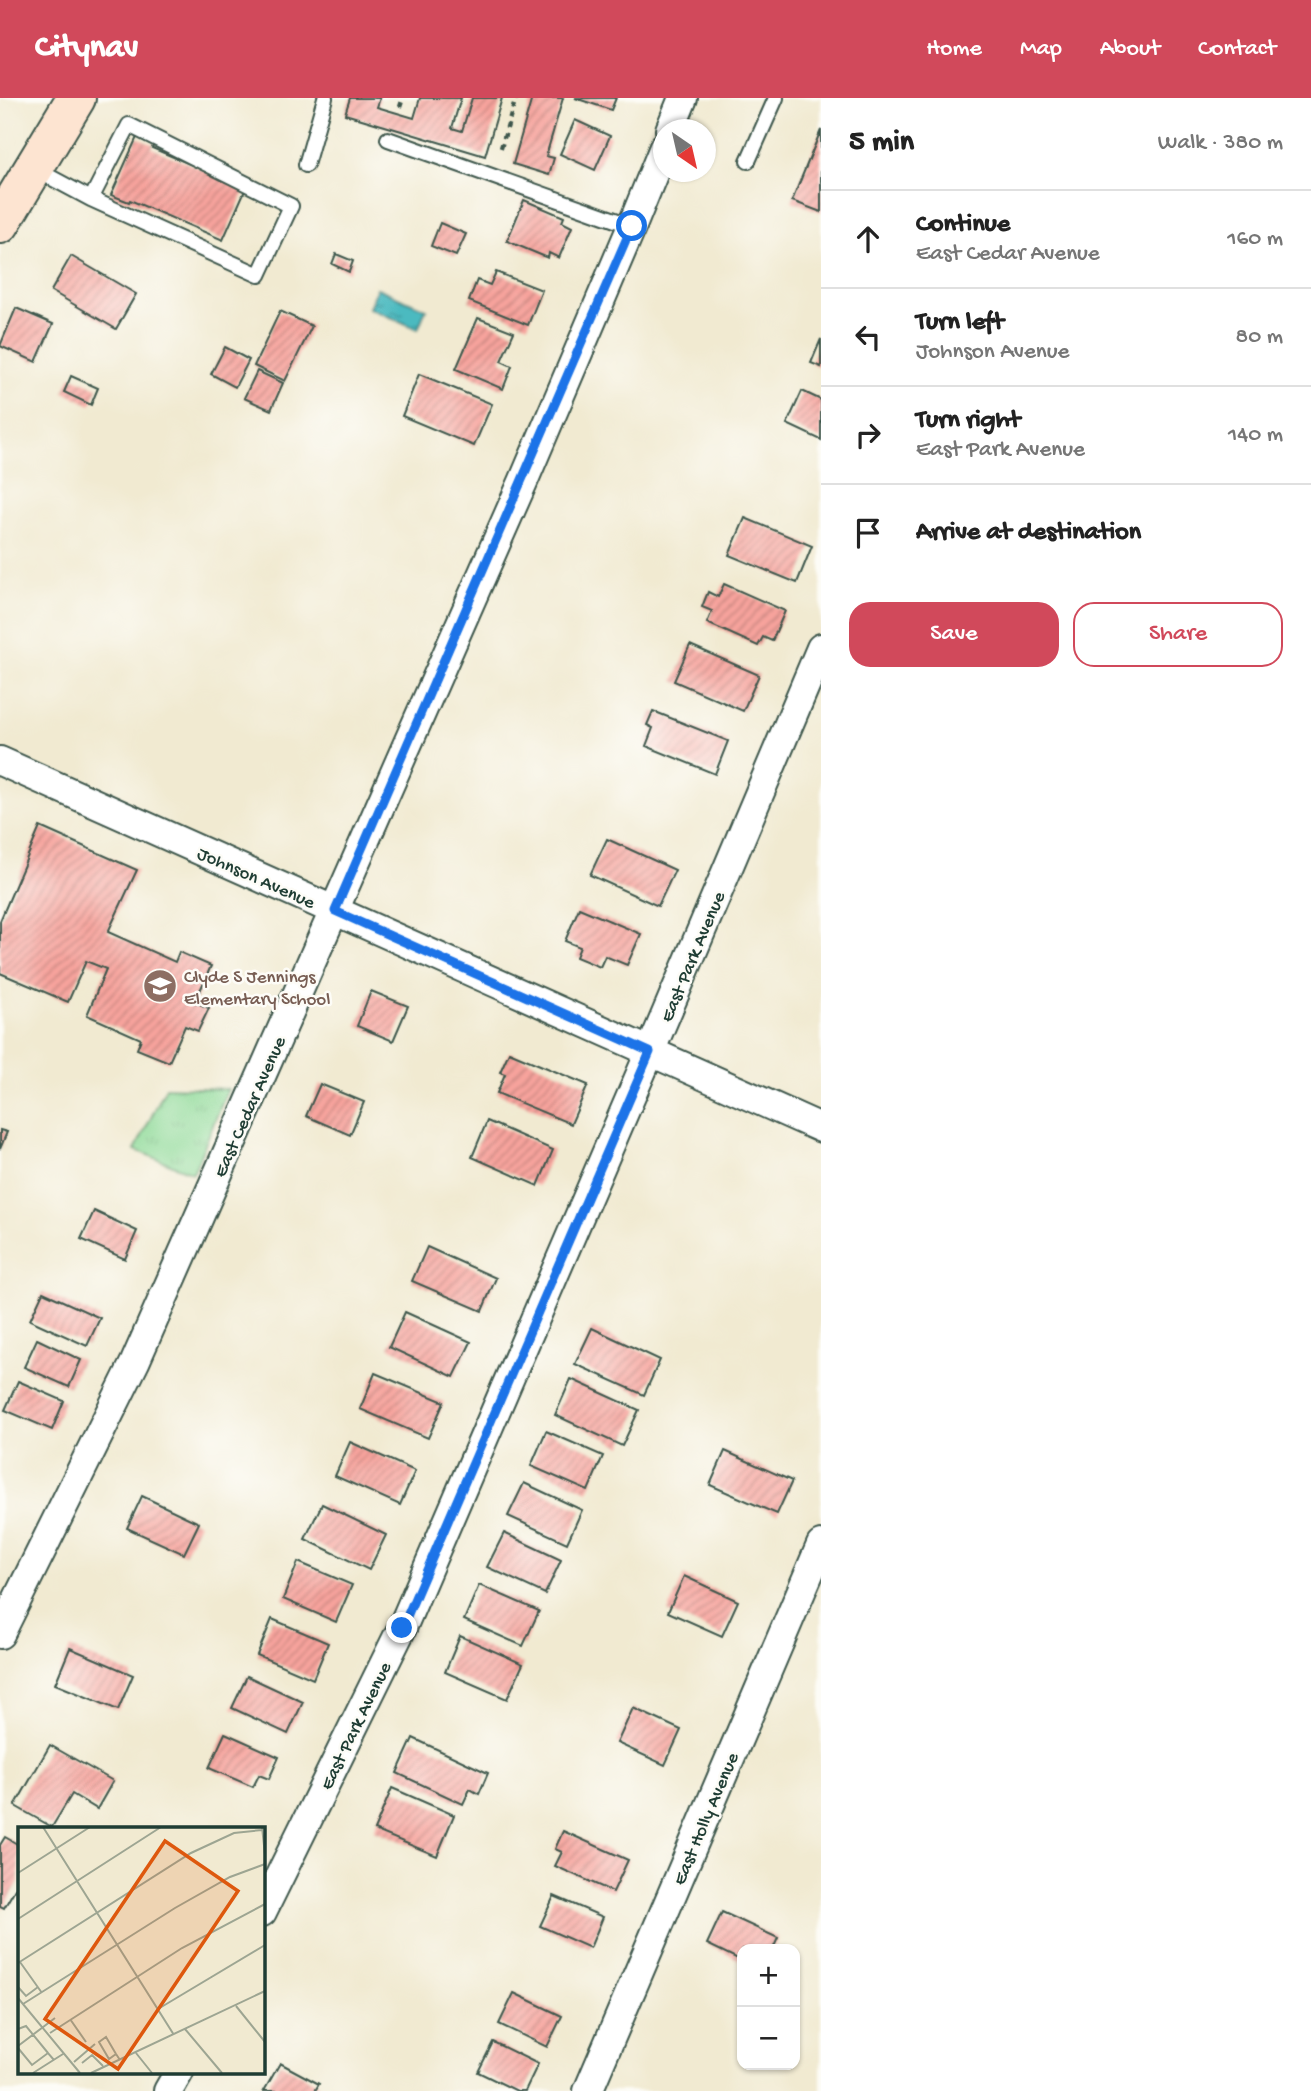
<!DOCTYPE html>
<html lang="en">
<head>
<meta charset="utf-8">
<style>
  :root { --surface:#fff; --page:#f2f2f2; --text:#222; --muted:#767676; --line:#e0e0e0; --accent:#d1495b }
  body { margin:0; font-family:"Gochi Hand",sans-serif; background:var(--page); color:var(--text) }
  .controls { position:absolute; right:21px; bottom:21px; display:grid; overflow:hidden; border-radius:14px; box-shadow:0 2px 5px #0004 }
  .controls button { width:63px; height:63px; display:grid; place-items:center; padding:0; border:0; border-bottom:2px solid var(--line); background:var(--surface); color:var(--text); font:35px sans-serif }
  .compass { position:absolute; left:653px; top:21px; width:63px; height:63px; border-radius:50%; background:var(--surface); box-shadow:0 2px 5px #0004; rotate:146deg }
  .stop { position:absolute; width:21px; height:21px; margin:-16px; border:5px solid #1a73e8; border-radius:50%; background:#fff }
  .stop.end { background:#1a73e8; border-color:#fff; box-shadow:0 2px 7px #0008 }
  .list { margin:0; padding:0; list-style:none }
  h2 { display:flex; justify-content:space-between; align-items:center; height:91px; margin:0; padding:0 28px; font-size:30px }
  h2 small { font-size:23px; font-weight:400; color:var(--muted) }
  .list li { display:grid; grid-template-columns:46px 1fr auto; gap:21px; align-items:center; box-sizing:border-box; height:98px; padding:0 28px; border-top:2px solid var(--line) }
  .list b { display:block; font-size:26px; white-space:nowrap }
  .list p { margin:0; font-size:23px; white-space:nowrap; color:var(--muted) }
  .list em { font-size:23px; font-style:normal; color:var(--muted) }
  .actions { display:flex; gap:14px; padding:21px 28px }
  .actions a { flex:1; padding:16px 0; border:2px solid var(--accent); border-radius:21px; text-align:center; font-size:24px; color:var(--accent) }
  .actions .main { background:var(--accent); color:#fff }
  .icon { flex:none; width:38px; height:38px; fill:none; stroke:currentColor; stroke-width:2; stroke-linecap:round; stroke-linejoin:round }
  .map { position:relative; flex:none; width:821px; height:1993px; overflow:hidden }
  header { display:flex; align-items:center; gap:42px; box-sizing:border-box; height:98px; padding:0 35px; background:var(--accent); color:#fff }
  header strong { font-size:33px }
  nav { display:flex; gap:38px; margin-inline-start:auto; font-size:24px }
  main { display:flex }
  aside { flex:1; background:var(--surface) }
  .map>svg:first-child { display:block }
  .park { fill:url(#park-tufts); stroke:#568b65; stroke-width:2 }
  .water { fill:url(#water-ripples); stroke:#357c7a; stroke-width:2 }
  .building { fill:url(#building-hatch) }
  .lines { fill:none; stroke-linecap:round; stroke-linejoin:round }
  .service-casing { stroke:#3e574c; stroke-width:18 }
  .minor-casing { stroke:#3e574c; stroke-width:32 }
  .secondary-casing { stroke:#3e574c; stroke-width:42 }
  .path { stroke:#3e574c; stroke-width:4.5; stroke-dasharray:5 5; stroke-linecap:butt }
  .service { stroke:#fff; stroke-width:14 }
  .minor { stroke:#fff; stroke-width:28 }
  .secondary { stroke:#fde4d1; stroke-width:38 }
  .route { stroke:#1a73e8; stroke-width:9 }
  .labels { text-anchor:middle; stroke-width:5; stroke-linejoin:round; paint-order:stroke }
  .street-label { font-size:19px; fill:#1f3d34; stroke:#fdfcf7 }
  .education-label { font-size:19px; fill:#785e54; stroke:#fdfcf7; text-anchor:start }
  .inset-road { fill:none; stroke:#9da592; stroke-width:2 }
  .view { fill:#de580e; fill-opacity:0.15; stroke:#de580e; stroke-width:3.5 }
  .inset-edge { fill:none; stroke:#1f3d34; stroke-width:3.5 }
</style>
</head>
<body>
<header>
<strong>Citynav</strong>
<nav><a>Home</a><a>Map</a><a>About</a><a>Contact</a></nav>
</header>
<main>
<div class="map">
<svg width="821" height="1993" viewBox="0 0 821 1993">
  <defs>
    <pattern id="park-tufts" width="24" height="20" patternUnits="userSpaceOnUse" patternTransform="scale(1.75)"><rect width="24" height="20" fill="#8cd996"/><path d="M3 7l-1-3M5 7V3M7 7l1-3M15 17l-1-3M17 17v-4M19 17l1-3" fill="none" stroke="#78bb82"/></pattern>
    <pattern id="water-ripples" width="26" height="14" patternUnits="userSpaceOnUse" patternTransform="scale(1.75)"><rect width="26" height="14" fill="#4bbac0"/><path d="M2 4q2-2 4 0t4 0M15 11q2-2 4 0t4 0" fill="none" stroke="#3e989d"/></pattern>
    <pattern id="building-hatch" width="6" height="6" patternUnits="userSpaceOnUse" patternTransform="scale(1.75)"><rect width="6" height="6" fill="#f7a39c"/><path d="M-1 1l2-2M0 6l6-6M5 7l2-2" fill="none" stroke="#c78680"/></pattern>
  </defs>
  <rect width="100%" height="100%" fill="#fdfcf7"/>
  <filter id="ink" filterUnits="userSpaceOnUse"><feTurbulence type="fractalNoise" baseFrequency=".0143" numOctaves="2"/><feDisplacementMap in="SourceGraphic" scale="14" xChannelSelector="R" yChannelSelector="G"/><feConvolveMatrix kernelMatrix="1 2 1 2 8 2 1 2 1" color-interpolation-filters="sRGB"/></filter>
  <filter id="wash" filterUnits="userSpaceOnUse"><feTurbulence type="fractalNoise" baseFrequency=".00686" numOctaves="4" result="noise"/><feDisplacementMap in="SourceGraphic" scale="28" xChannelSelector="R" yChannelSelector="G"/><feGaussianBlur stdDeviation="1.57" result="paint"/><feColorMatrix in="noise" values="0 0 0 0 0 0 0 0 0 0 0 0 0 0 0 0 0 1.4 0 .05"/><feComposite in="paint" operator="in"/></filter>
  <g filter="url(#wash)">
    <rect width="100%" height="100%" fill="#f1ead1"/>
    <polygon class="park" points="166,989 228,991 193,1075 135,1052"/>
    <polygon class="water" points="377,190 426,211 418,231 369,210"/>
    <g id="blocks">
      <g class="building">
        <polygon points="350,0 380,0 377,9 414,20 420,0 461,0 452,30 462,33 472,0 502,0 485,58 345,16"/>
        <polygon points="532,0 563,0 546,58 554,60 549,77 513,66"/>
        <polygon points="575,0 616,0 611,12"/>
        <polygon points="575,22 610,38 595,72 560,56"/>
        <polygon points="821,32 821,114 792,103"/>
        <polygon points="137,39 154,46 152,50 246,90 223,142 130,102 129,104 111,97"/>
        <polygon points="524,102 564,119 562,124 572,129 559,160 549,155 548,160 507,143"/>
        <polygon points="440,125 466,136 456,158 431,148"/>
        <polygon points="336,156 353,163 349,174 332,166"/>
        <polygon points="71,158 136,196 116,231 51,193"/>
        <polygon points="496,174 542,192 528,227 469,203 477,182 490,187"/>
        <polygon points="16,210 53,226 36,264 0,248"/>
        <polygon points="280,213 312,228 285,283 254,268"/>
        <polygon points="478,220 514,234 501,263 512,268 503,291 456,271"/>
        <polygon points="821,241 821,269 811,265"/>
        <polygon points="225,249 249,262 235,289 211,276"/>
        <polygon points="257,273 283,285 271,312 244,300"/>
        <polygon points="419,276 492,306 474,348 402,318"/>
        <polygon points="71,278 98,290 91,307 64,294"/>
        <polygon points="802,293 821,302 821,342 787,326"/>
        <polygon points="745,420 812,448 797,485 729,457"/>
        <polygon points="724,486 785,513 772,543 763,539 758,548 707,525 712,513 702,509 708,494 718,499"/>
        <polygon points="690,547 759,577 743,613 674,583"/>
        <polygon points="653,613 728,643 715,676 646,648 653,630 647,627"/>
        <polygon points="40,729 137,772 108,834 175,864 179,854 211,868 195,904 209,910 198,933 185,928 169,964 137,951 141,941 87,917 106,871 86,863 68,904 0,875 0,823"/>
        <polygon points="607,741 675,772 658,808 590,777"/>
        <polygon points="579,810 641,836 627,867 605,858 600,869 576,859 580,849 565,843"/>
        <polygon points="371,893 408,908 393,943 357,928"/>
        <polygon points="509,954 588,987 571,1026 497,995 505,976 500,974"/>
        <polygon points="320,986 364,1004 350,1037 306,1018"/>
        <polygon points="487,1023 553,1052 538,1088 472,1059"/>
        <polygon points="0,1032 7,1034 0,1051"/>
        <polygon points="94,1113 137,1133 125,1161 81,1141"/>
        <polygon points="427,1149 496,1180 482,1213 412,1183"/>
        <polygon points="43,1194 100,1220 87,1248 30,1222"/>
        <polygon points="405,1214 471,1244 454,1279 389,1249"/>
        <polygon points="592,1230 660,1262 644,1297 575,1266"/>
        <polygon points="37,1241 81,1262 69,1289 24,1269"/>
        <polygon points="375,1275 444,1304 428,1340 360,1311"/>
        <polygon points="571,1281 639,1312 622,1348 555,1317"/>
        <polygon points="18,1283 64,1303 52,1332 5,1312"/>
        <polygon points="546,1333 603,1358 588,1393 531,1368"/>
        <polygon points="350,1344 415,1373 400,1407 335,1378"/>
        <polygon points="725,1353 792,1383 777,1416 710,1387"/>
        <polygon points="524,1385 582,1412 567,1445 508,1418"/>
        <polygon points="142,1398 199,1425 184,1456 127,1430"/>
        <polygon points="322,1406 386,1437 369,1472 305,1441"/>
        <polygon points="504,1435 561,1462 545,1496 487,1469"/>
        <polygon points="298,1464 352,1487 336,1524 283,1501"/>
        <polygon points="684,1478 738,1503 722,1538 668,1514"/>
        <polygon points="479,1487 539,1513 523,1548 464,1522"/>
        <polygon points="272,1521 328,1545 313,1581 257,1557"/>
        <polygon points="460,1538 523,1566 507,1601 445,1574"/>
        <polygon points="70,1550 133,1577 118,1612 55,1586"/>
        <polygon points="247,1578 303,1604 288,1636 232,1610"/>
        <polygon points="633,1610 681,1632 665,1667 617,1645"/>
        <polygon points="225,1635 279,1659 269,1681 259,1677 253,1689 209,1670"/>
        <polygon points="413,1640 488,1675 479,1696 470,1691 463,1706 397,1675"/>
        <polygon points="50,1647 113,1683 97,1711 72,1696 52,1729 15,1708"/>
        <polygon points="392,1690 454,1717 437,1758 374,1732"/>
        <polygon points="563,1733 628,1762 613,1794 555,1768 562,1754 555,1751"/>
        <polygon points="5,1739 19,1747 19,1784 4,1810 0,1808 0,1747"/>
        <polygon points="554,1798 603,1819 590,1850 540,1828"/>
        <polygon points="722,1814 778,1840 773,1851 742,1851 742,1863 707,1846"/>
        <polygon points="514,1895 562,1918 547,1949 499,1926"/>
        <polygon points="493,1944 538,1966 525,1993 517,1993 478,1974"/>
        <polygon points="280,1965 319,1986 315,1993 264,1993"/>
      </g>
    </g>
  </g>
  <g filter="url(#ink)">
    <use href="#blocks" fill-opacity="0" stroke="#3e574c" stroke-width="2"/>
    <g class="lines">
      <g class="service-casing">
        <g id="service">
          <polyline points="388,41 632,128"/>
          <polyline points="748,63 776,0"/>
          <polyline points="306,67 325,0"/>
          <polyline points="35,71 91,101 259,177 291,108 129,27 91,101"/>
        </g>
      </g>
      <g class="minor-casing">
        <g id="minor">
          <polyline points="670,32 683,0"/>
          <polyline points="0,663 821,1030"/>
          <polyline points="0,1536 135,1264 523,384 632,128 664,49"/>
          <polyline points="262,1814 402,1530 650,954 821,550"/>
          <polyline points="168,1993 179,1974"/>
          <polyline points="588,1993 821,1447"/>
        </g>
      </g>
      <g class="secondary-casing">
        <polyline id="secondary" points="0,126 76,0"/>
      </g>
      <g class="path">
        <polyline points="400,9 403,0"/>
        <polyline points="501,50 516,0"/>
      </g>
      <use href="#service" class="service"/>
      <use href="#minor" class="minor"/>
      <use href="#secondary" class="secondary"/>
    </g>
  </g>
  <g class="lines" filter="url(#ink)">
    <polyline class="route" points="402,1530 650,954 335,813 632,128"/>
  </g>
  <defs>
    <g id="school-disc" transform="scale(1.75)"><circle r="9.5" fill="#8d6e63" stroke="#fdfcf7"/><path d="M0-5L7-2L0 1L-7-2ZM-4 1L0 2.5L4 1V4Q0 6-4 4Z" fill="#fff"/></g>
  </defs>
  <g fill-rule="evenodd">
    <use href="#school-disc" x="160" y="888"/>
  </g>
  <g class="labels">
    <g class="street-label">
      <text transform="translate(257 778) rotate(24)" y="7">Johnson Avenue</text>
      <text transform="translate(691 858) rotate(-67)" y="7">East Park Avenue</text>
      <text transform="translate(248 1008) rotate(-66)" y="7">East Cedar Avenue</text>
      <text transform="translate(354 1627) rotate(-64)" y="7">East Park Avenue</text>
      <text transform="translate(704 1720) rotate(-67)" y="7">East Holly Avenue</text>
    </g>
    <g class="education-label">
      <text x="184" y="884">Clyde S Jennings<tspan x="184" dy="22">Elementary School</tspan></text>
    </g>
  </g>
  <g transform="translate(18 1729)">
    <rect width="247" height="247" fill="#f1ead1"/>
    <path class="inset-road" d="M25,0L156,208M244,0L247,28M0,46L72,0M0,92L143,0M2,135L24,166M0,136L173,26L216,6L244,3M0,160L8,169L20,160M0,171L62,246M5,177L157,81L212,50L247,37M218,179L247,215M140,182L247,118M52,192L68,215M0,202L8,199L30,226M167,202L204,246M32,206L164,121L247,77M0,219L37,191M0,221L14,238L30,226L36,233M118,226L134,246M98,227L91,232L81,215L88,210L98,227L102,233M56,235L77,217M64,236L74,228L85,239M15,246L45,227M73,246L247,164"/>
    <path class="view" d="M147,14L220,64L100,242L27,192Z"/>
    <rect width="247" height="247" class="inset-edge"/>
  </g>
</svg>
<div class="controls">
<button>+</button>
<button>−</button>
</div>
<svg class="compass" viewBox="-18 -18 36 36"><path d="M0-13l5 13h-10z" fill="#e53935"/><path d="M0 13l5-13h-10z" fill="#767676"/></svg>
<div class="stop" style="left:632px;top:128px"></div>
<div class="stop end" style="left:402px;top:1530px"></div>
</div>
<aside>
<h2>5 min<small>Walk · 380 m</small></h2>
<ul class="list">
<li><svg class="icon" aria-label="ahead" viewBox="0 0 24 24"><path d="M12 20V5M6 11l6-6 6 6"/></svg><div><b>Continue</b><p>East Cedar Avenue</p></div><em>160 m</em></li>
<li><svg class="icon" aria-label="left" viewBox="0 0 24 24"><path d="M17 20v-9H6M10 6l-5 5 5 5"/></svg><div><b>Turn left</b><p>Johnson Avenue</p></div><em>80 m</em></li>
<li><svg class="icon" aria-label="right" viewBox="0 0 24 24"><path d="M7 20v-9h11M14 6l5 5-5 5"/></svg><div><b>Turn right</b><p>East Park Avenue</p></div><em>140 m</em></li>
<li><svg class="icon" aria-label="arrive" viewBox="0 0 24 24"><path d="M6 21V4h12l-3 4 3 4H6"/></svg><div><b>Arrive at destination</b></div></li>
</ul>
<div class="actions"><a class="main">Save</a><a>Share</a></div>
</aside>
</main>
</body>
</html>
